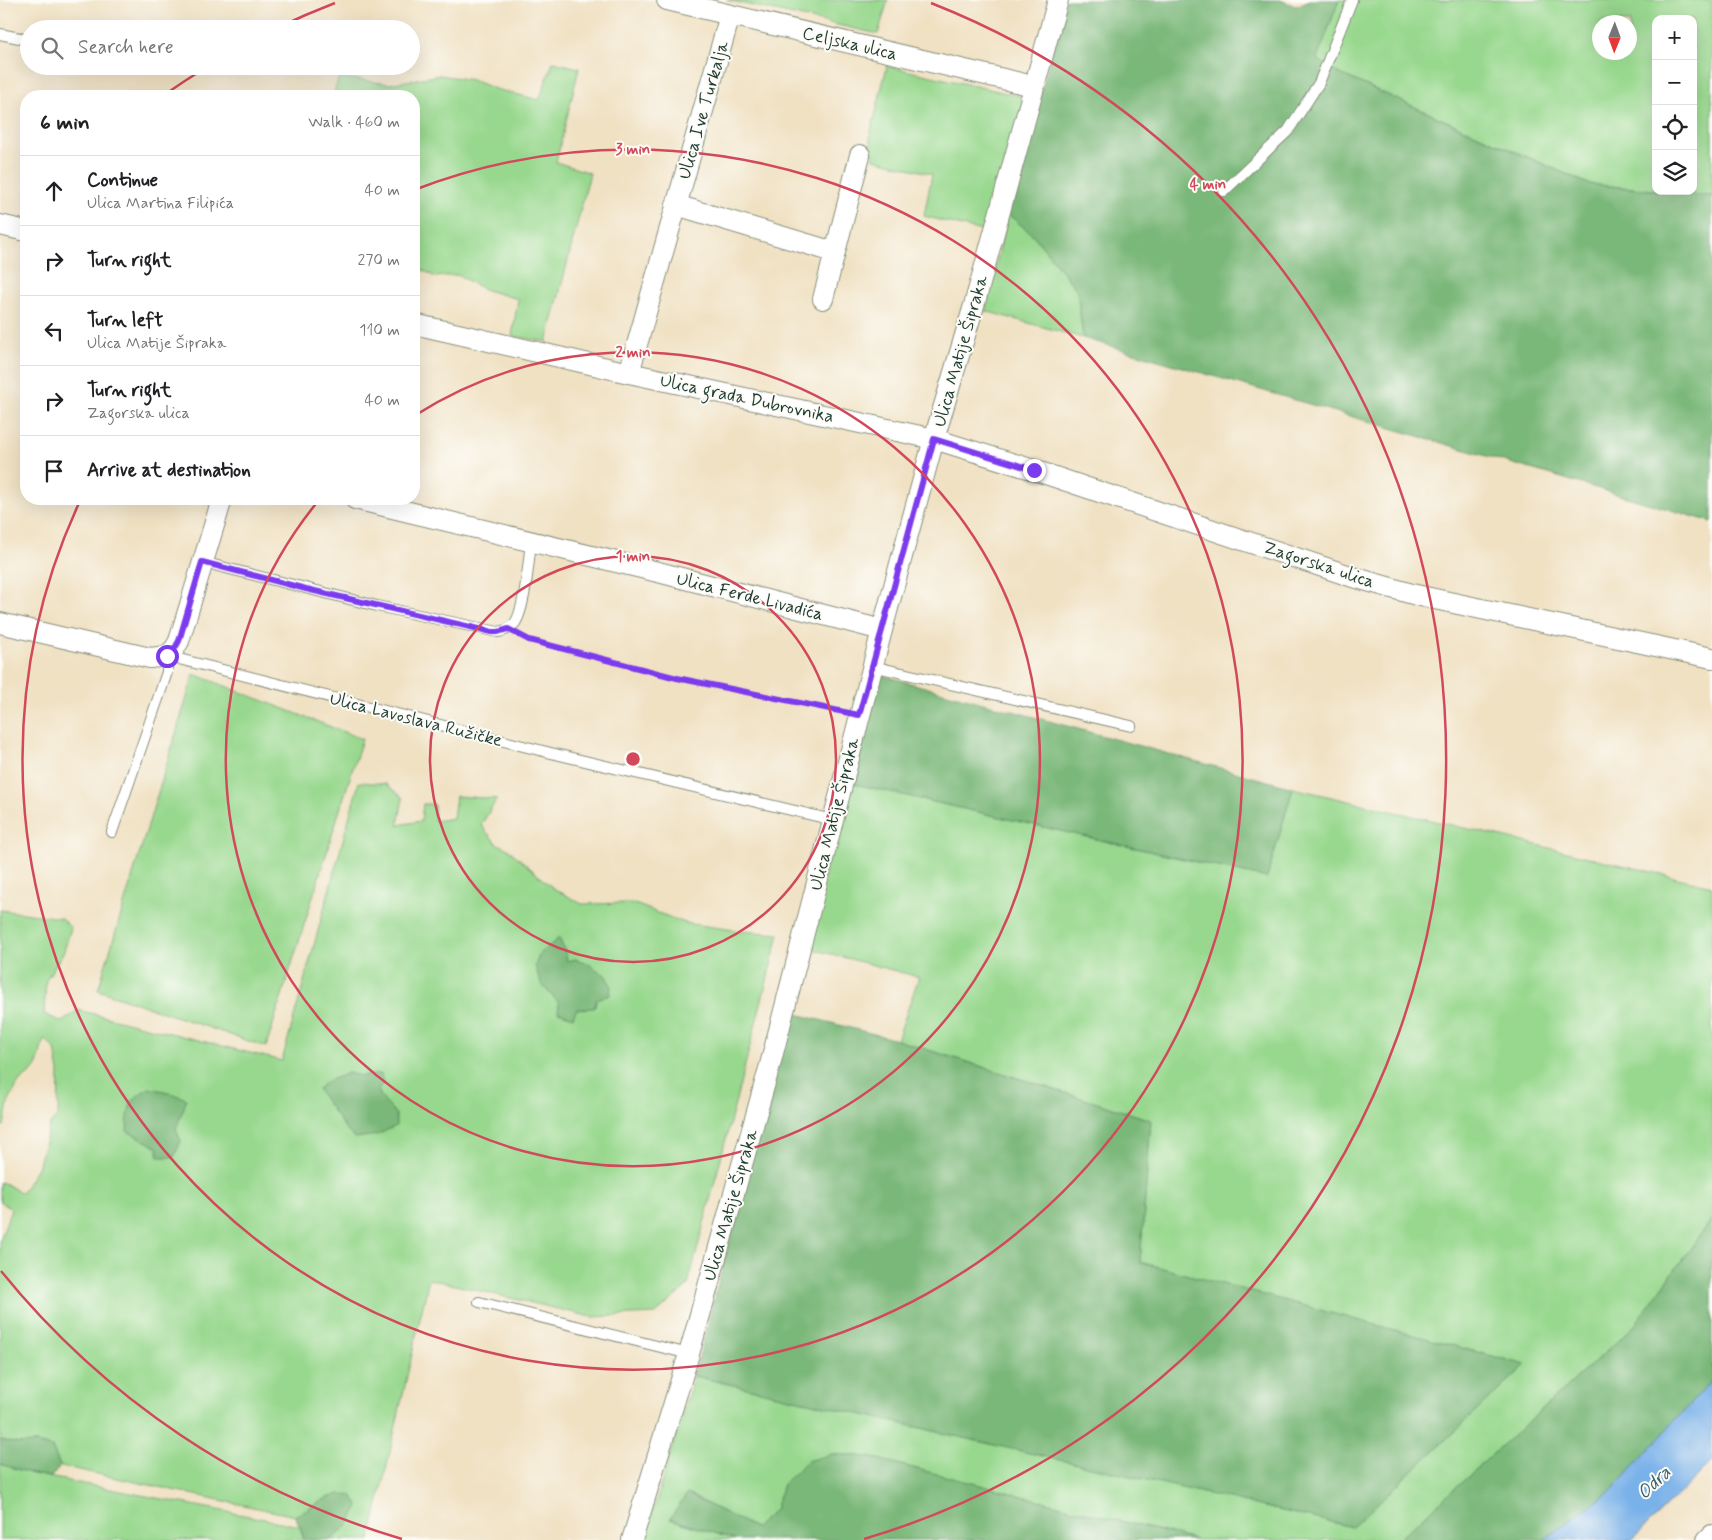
<!DOCTYPE html>
<html lang="en">
<head>
<meta charset="utf-8">
<style>
  :root { --surface:#fff; --page:#f2f2f2; --text:#202124; --muted:#757577; --line:#e0e0e0 }
  body { margin:0; font-family:Mynerve,sans-serif; background:var(--page); color:var(--text) }
  .controls { position:absolute; right:15px; top:15px; display:grid; overflow:hidden; border-radius:10px; box-shadow:0 5px 20px #0002 }
  .controls button { width:45px; height:45px; display:grid; place-items:center; padding:0; border:0; border-bottom:1px solid var(--line); background:var(--surface); color:var(--text); font:25px sans-serif }
  .compass { position:absolute; left:1592px; top:15px; width:45px; height:45px; border-radius:50%; background:var(--surface); box-shadow:0 5px 20px #0002; rotate:181deg }
  .stop { position:absolute; width:15px; height:15px; margin:-11px; border:4px solid #7c3aed; border-radius:50%; background:#fff }
  .stop.end { background:#7c3aed; border-color:#fff; box-shadow:0 1px 5px #0008 }
  .list { margin:0; padding:0; list-style:none }
  h2 { display:flex; justify-content:space-between; align-items:center; height:65px; margin:0; padding:0 20px; font-size:21px }
  h2 small { font-size:16px; font-weight:400; color:var(--muted) }
  .list li { display:grid; grid-template-columns:32px 1fr auto; gap:15px; align-items:center; box-sizing:border-box; height:70px; padding:0 20px; border-top:1px solid var(--line) }
  .list b { display:block; font-size:19px; white-space:nowrap }
  .list p { margin:0; font-size:16px; white-space:nowrap; color:var(--muted) }
  .list em { font-size:16px; font-style:normal; color:var(--muted) }
  .icon { flex:none; width:28px; height:28px; fill:none; stroke:currentColor; stroke-width:2; stroke-linecap:round; stroke-linejoin:round }
  .map { position:relative; flex:none; width:1712px; height:1540px; overflow:hidden }
  .search { position:absolute; background:var(--surface); box-shadow:0 5px 20px #0002; left:20px; top:20px; width:400px; height:55px; display:flex; align-items:center; gap:12px; box-sizing:border-box; padding:0 18px; border-radius:28px; color:var(--muted); font-size:19px }
  .panel { position:absolute; background:var(--surface); box-shadow:0 5px 20px #0002; left:20px; top:90px; width:400px; height:415px; border-radius:20px }
  .map>svg:first-child { display:block }
  .green { fill:#98d88e; stroke:#5c8a61; fill-rule:evenodd }
  .forest { fill:#7ab879; stroke:#4c7a56 }
  .water { fill:#79b1e9; stroke:#4c778e }
  .lines { fill:none; stroke-linecap:round; stroke-linejoin:round }
  .service-casing { stroke:#888f7c; stroke-width:12 }
  .minor-casing { stroke:#888f7c; stroke-width:22 }
  .path { stroke:#888f7c; stroke-width:3; stroke-dasharray:1 4; stroke-linecap:butt }
  .service { stroke:#fff; stroke-width:10 }
  .minor { stroke:#fff; stroke-width:20 }
  .route { stroke:#7c3aed; stroke-width:6 }
  .ring { fill:none; stroke:#d1495b; stroke-width:2.5 }
  .labels { text-anchor:middle; stroke-width:4; stroke-linejoin:round; paint-order:stroke }
  .street-label { font-size:18px; fill:#1f3d34; stroke:#fdfcf7 }
  .water-label { font-size:19px; font-style:italic; fill:#3a606a; stroke:#fdfcf7 }
  .centre { fill:#d1495b; stroke:#fdfcf7; stroke-width:2.5 }
  .ring-label { font-size:15px; text-anchor:middle; font-weight:bold; fill:#d1495b; stroke:#fdfcf7; stroke-width:4; stroke-linejoin:round; paint-order:stroke }
</style>
</head>
<body>
<div class="map">
<svg width="1712" height="1540" viewBox="0 0 1712 1540">
  <rect width="100%" height="100%" fill="#fdfcf7"/>
  <filter id="ink" filterUnits="userSpaceOnUse"><feTurbulence type="fractalNoise" baseFrequency=".02" numOctaves="2"/><feDisplacementMap in="SourceGraphic" scale="10" xChannelSelector="R" yChannelSelector="G"/><feConvolveMatrix kernelMatrix="1 2 1 2 8 2 1 2 1" color-interpolation-filters="sRGB"/></filter>
  <filter id="wash" filterUnits="userSpaceOnUse"><feTurbulence type="fractalNoise" baseFrequency=".0096" numOctaves="4" result="noise"/><feDisplacementMap in="SourceGraphic" scale="20" xChannelSelector="R" yChannelSelector="G"/><feGaussianBlur stdDeviation="1.12" result="paint"/><feColorMatrix in="noise" values="0 0 0 0 0 0 0 0 0 0 0 0 0 0 0 0 0 1.4 0 .05"/><feComposite in="paint" operator="in"/></filter>
  <g filter="url(#wash)">
    <rect width="100%" height="100%" fill="#f0e1c3"/>
    <g class="green">
      <polygon points="727,0 888,0 878,34"/>
      <path d="M1339,0H1712V196L1664,191H1693V19H1656V190L1589,184L1338,73L1317,59ZM1600,22H1630V52H1600Z"/>
      <polygon points="553,62 579,68 556,162 590,173 547,342 512,336 518,299 486,290 457,275 435,277 414,265 414,96 333,96 339,77 389,84 440,75 472,80 495,89 539,100"/>
      <polygon points="887,66 1020,96 1025,104 989,233 924,216 932,174 874,159 870,136"/>
      <polygon points="1008,214 1034,236 1077,290 1083,338 985,311"/>
      <polygon points="194,674 362,739 266,1047 98,990"/>
      <polygon points="359,782 386,784 403,798 398,825 421,821 423,804 434,804 435,821 453,818 456,796 497,799 481,825 496,843 508,849 553,888 582,904 632,903 685,923 741,931 779,934 688,1285 656,1314 592,1317 429,1279 370,1540 331,1540 333,1538 327,1498 295,1516 60,1466 51,1447 36,1443 19,1444 0,1440 0,1240 11,1209 0,1201 0,1182 6,1184 22,1193 39,1164 50,1124 58,1116 59,1072 55,1049 44,1039 36,1068 19,1082 8,1102 4,1126 0,1125 0,910 61,918 71,928 64,951 46,980 44,1014 62,1022 78,1010 282,1061"/>
      <polygon points="846,782 1267,878 1293,788 1712,886 1712,1219 1634,1326 1398,1540 1195,1540 870,1457 832,1454 783,1484 775,1510 755,1528 688,1494 670,1519 736,1540 644,1540 694,1376 1352,1527 1525,1365 1140,1262 1151,1120 897,1040 919,977 808,948"/>
      <polygon points="0,1464 33,1474 300,1526 304,1540 0,1540"/>
    </g>
    <g class="forest">
      <polygon points="1066,0 1280,0 1296,6 1310,0 1339,0 1317,59 1338,73 1588,184 1712,196 1712,522 1083,338 1077,290 1034,236 1008,214"/>
      <polygon points="881,675 1293,788 1267,878 846,782"/>
      <polygon points="559,938 566,953 567,961 576,959 587,963 605,975 611,985 610,995 597,999 594,1008 577,1009 573,1017 558,1012 559,1003 541,984 535,966 540,953"/>
      <polygon points="789,1012 897,1040 1151,1120 1140,1262 1526,1365 1352,1527 694,1376"/>
      <polygon points="348,1073 361,1076 381,1074 383,1083 378,1090 384,1101 396,1114 396,1126 377,1135 354,1138 345,1128 318,1090 325,1082"/>
      <path d="M149,1088L169,1092L187,1099L176,1129L181,1141L174,1157H158V1148L127,1131C128,1108 128,1100 149,1088Z"/>
      <polygon points="1712,1219 1712,1380 1612,1490 1544,1540 1398,1540 1634,1326"/>
      <polygon points="0,1440 19,1444 36,1443 52,1447 60,1466 51,1477 33,1474 0,1464"/>
      <polygon points="832,1454 870,1457 1195,1540 736,1540 670,1519 687,1494 755,1528 775,1510 783,1484 807,1461"/>
      <polygon points="340,1494 353,1496 358,1506 351,1522 331,1540 304,1540 300,1526 295,1516 327,1498"/>
    </g>
    <polygon class="water" points="1712,1380 1712,1462 1632,1540 1544,1540 1612,1490"/>
  </g>
  <g filter="url(#ink)">
    <g class="lines">
      <g class="service-casing">
        <g id="service">
          <polyline points="0,34 29,40"/>
          <polyline points="1224,191 1288,131 1319,83 1352,0"/>
          <path d="M202,562L377,606L498,632C504,631 510,629 515,623C525,609 529,559 531,541"/>
          <polyline points="872,666 1131,726"/>
          <polyline points="112,832 161,690 167,672 167,656 551,753 833,820"/>
          <polyline points="479,1302 689,1354"/>
        </g>
      </g>
      <g class="minor-casing">
        <g id="minor">
          <polyline points="667,0 1033,86"/>
          <polyline points="676,205 834,252"/>
          <polyline points="0,225 26,231"/>
          <polyline points="823,299 860,155"/>
          <polyline points="414,324 629,373 934,439 1034,470 1353,577 1416,595 1712,658"/>
          <polyline points="629,373 730,15"/>
          <polyline points="355,499 662,573 882,630"/>
          <polyline points="0,623 150,658 167,656 175,648 179,641 222,499"/>
          <polyline points="632,1540 689,1354 770,1065 882,630 934,439 975,302 1058,0"/>
          <polyline points="1707,1540 1712,1535"/>
        </g>
      </g>
      <polyline class="path" points="519,636 529,640 677,678 844,712"/>
      <use href="#service" class="service"/>
      <use href="#minor" class="minor"/>
    </g>
  </g>
  <g class="lines" filter="url(#ink)">
    <polyline class="route" points="167,656 175,648 179,641 202,562 306,589 492,632 498,632 508,629 529,640 677,678 859,715 934,439 1034,470"/>
  </g>
  <g class="ring">
    <circle cx="633" cy="759" r="203"/>
    <path d="M414 416A407 407 0 1 1 319 500"/>
    <path d="M414 190A610 610 0 1 1 80 501"/>
    <path d="M402 1539A813 813 0 0 1 1 1271M167 93A813 813 0 0 1 202 70M277 28A813 813 0 0 1 335 3M931 3A813 813 0 0 1 864 1539"/>
  </g>
  <g class="labels">
    <g class="street-label">
      <text transform="translate(850 43) rotate(13)" y="6">Celjska ulica</text>
      <text transform="translate(703 110) rotate(-74)" y="6">Ulica Ive Turkalja</text>
      <text transform="translate(960 351) rotate(-74)" y="6">Ulica Matije Šipraka</text>
      <text transform="translate(747 398) rotate(12)" y="6">Ulica grada Dubrovnika</text>
      <text transform="translate(1319 564) rotate(18)" y="6">Zagorska ulica</text>
      <text transform="translate(750 596) rotate(14)" y="6">Ulica Ferde Livadića</text>
      <text transform="translate(416 719) rotate(14)" y="6">Ulica Lavoslava Ružičke</text>
      <text transform="translate(834 814) rotate(-76)" y="6">Ulica Matije Šipraka</text>
      <text transform="translate(730 1205) rotate(-74)" y="6">Ulica Matije Šipraka</text>
    </g>
    <g class="water-label">
      <text transform="translate(1653 1482) rotate(-44)" y="7">Odra</text>
    </g>
  </g>
  <circle cx="633" cy="759" r="8" class="centre"/>
  <g class="ring-label">
    <text x="633" y="154">3 min</text>
    <text x="1208" y="189">4 min</text>
    <text x="633" y="357">2 min</text>
    <text x="633" y="561">1 min</text>
  </g>
</svg>
<div class="controls">
<button>+</button>
<button>−</button>
<button><svg class="icon" aria-label="locate" viewBox="0 0 24 24"><circle cx="12" cy="12" r="6"/><path d="M12 2v4M12 18v4M2 12h4M18 12h4"/></svg></button>
<button><svg class="icon" aria-label="layers" viewBox="0 0 24 24"><path d="M12 4l9 5-9 5-9-5zM3 14l9 5 9-5"/></svg></button>
</div>
<svg class="compass" viewBox="-18 -18 36 36"><path d="M0-13l5 13h-10z" fill="#e53935"/><path d="M0 13l5-13h-10z" fill="#757577"/></svg>
<div class="stop" style="left:167px;top:656px"></div>
<div class="stop end" style="left:1034px;top:470px"></div>
<div class="search"><svg class="icon" aria-label="search" viewBox="0 0 24 24"><circle cx="10" cy="10" r="6"/><path d="M15 15l6 6"/></svg>Search here</div>
<section class="panel">
<h2>6 min<small>Walk · 460 m</small></h2>
<ul class="list">
<li><svg class="icon" aria-label="ahead" viewBox="0 0 24 24"><path d="M12 20V5M6 11l6-6 6 6"/></svg><div><b>Continue</b><p>Ulica Martina Filipića</p></div><em>40 m</em></li>
<li><svg class="icon" aria-label="right" viewBox="0 0 24 24"><path d="M7 20v-9h11M14 6l5 5-5 5"/></svg><div><b>Turn right</b></div><em>270 m</em></li>
<li><svg class="icon" aria-label="left" viewBox="0 0 24 24"><path d="M17 20v-9H6M10 6l-5 5 5 5"/></svg><div><b>Turn left</b><p>Ulica Matije Šipraka</p></div><em>110 m</em></li>
<li><svg class="icon" aria-label="right" viewBox="0 0 24 24"><path d="M7 20v-9h11M14 6l5 5-5 5"/></svg><div><b>Turn right</b><p>Zagorska ulica</p></div><em>40 m</em></li>
<li><svg class="icon" aria-label="arrive" viewBox="0 0 24 24"><path d="M6 21V4h12l-3 4 3 4H6"/></svg><div><b>Arrive at destination</b></div></li>
</ul>
</section>
</div>
</body>
</html>
